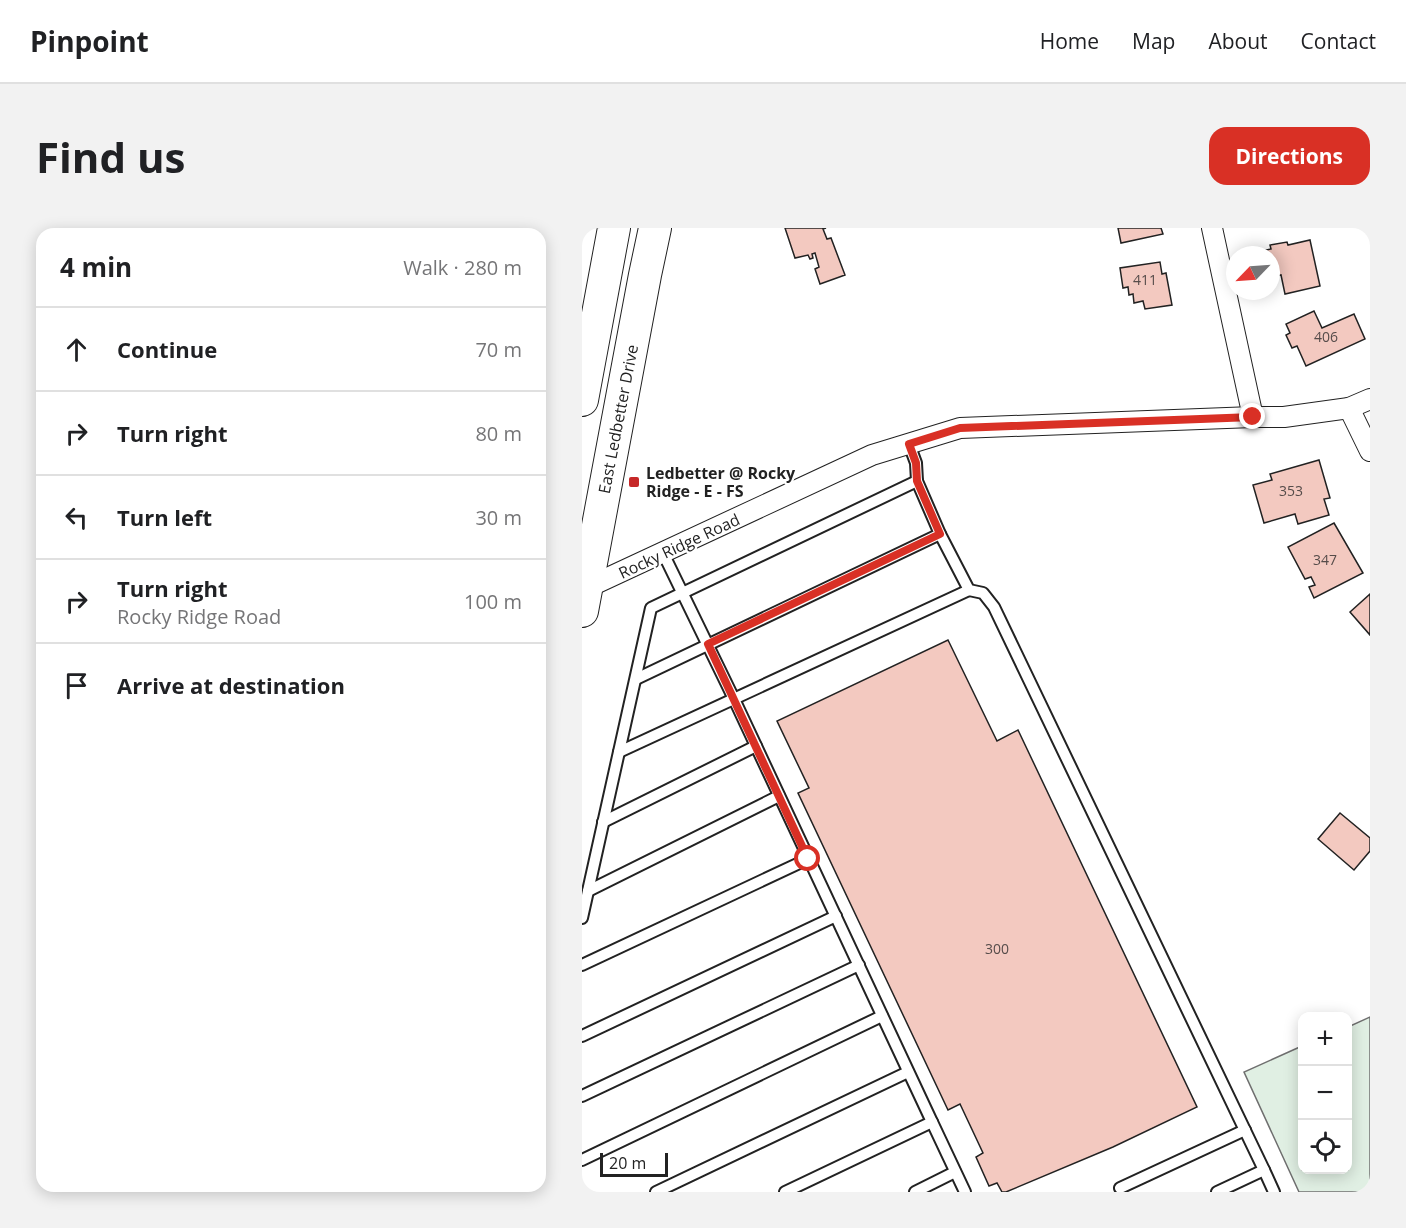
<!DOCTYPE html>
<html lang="en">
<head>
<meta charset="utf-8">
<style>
  :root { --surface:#fff; --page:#f2f2f2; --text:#202124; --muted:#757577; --line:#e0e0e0; --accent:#d93025 }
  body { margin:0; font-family:"Open Sans",sans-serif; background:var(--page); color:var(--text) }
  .controls { position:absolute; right:18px; bottom:18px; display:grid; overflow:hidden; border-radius:12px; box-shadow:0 3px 15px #0003 }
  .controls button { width:54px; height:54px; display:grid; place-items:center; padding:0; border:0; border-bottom:2px solid var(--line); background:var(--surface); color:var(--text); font:30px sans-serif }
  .compass { position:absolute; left:644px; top:18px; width:54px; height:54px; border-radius:50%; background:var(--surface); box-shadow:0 3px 15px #0003; rotate:245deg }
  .scale { position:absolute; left:18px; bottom:15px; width:68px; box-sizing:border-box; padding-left:6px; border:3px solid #222; border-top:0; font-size:16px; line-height:21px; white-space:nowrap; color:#222; -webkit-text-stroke:4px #fff; paint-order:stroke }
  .stop { position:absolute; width:18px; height:18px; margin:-14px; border:4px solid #d93025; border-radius:50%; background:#fff }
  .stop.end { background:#d93025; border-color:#fff; box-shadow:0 2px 6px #0008 }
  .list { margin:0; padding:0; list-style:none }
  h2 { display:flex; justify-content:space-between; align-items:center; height:78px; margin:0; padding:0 24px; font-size:26px }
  h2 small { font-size:20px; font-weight:400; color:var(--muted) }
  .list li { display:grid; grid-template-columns:39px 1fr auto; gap:18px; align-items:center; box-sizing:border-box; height:84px; padding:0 24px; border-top:2px solid var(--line) }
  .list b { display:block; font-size:22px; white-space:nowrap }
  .list p { margin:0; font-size:20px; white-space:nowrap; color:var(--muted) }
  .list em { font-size:20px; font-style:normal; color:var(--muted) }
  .icon { flex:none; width:33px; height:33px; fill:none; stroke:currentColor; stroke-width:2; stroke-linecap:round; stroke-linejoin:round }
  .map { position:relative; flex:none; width:788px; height:964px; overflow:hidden; border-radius:18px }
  header { display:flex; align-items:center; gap:36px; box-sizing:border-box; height:84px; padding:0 30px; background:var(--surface); border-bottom:2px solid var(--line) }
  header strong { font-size:28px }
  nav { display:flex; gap:33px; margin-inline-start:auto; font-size:21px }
  .intro { display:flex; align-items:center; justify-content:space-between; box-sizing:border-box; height:144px; padding:0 36px }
  h1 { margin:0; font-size:42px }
  .button { padding:15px 27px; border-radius:18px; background:var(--accent); color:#fff; font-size:21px; font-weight:700 }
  main { display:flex; gap:36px; padding:0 36px }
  aside { flex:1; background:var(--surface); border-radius:18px; box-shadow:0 3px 15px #0003 }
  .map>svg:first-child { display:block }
  .green { fill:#e0efe3; stroke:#6f6f6f; stroke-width:1.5 }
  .building { fill:#f3c9c0; stroke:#222; stroke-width:1.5 }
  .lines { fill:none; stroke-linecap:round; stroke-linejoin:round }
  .lane-casing { stroke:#222; stroke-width:14 }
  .street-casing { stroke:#222; stroke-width:22 }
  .primary-casing { stroke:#222; stroke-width:34 }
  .lane { stroke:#fff; stroke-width:10 }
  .street { stroke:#fff; stroke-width:20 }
  .primary { stroke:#fff; stroke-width:32 }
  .route { stroke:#d93025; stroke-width:8 }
  .poi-dot { fill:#c62828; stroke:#fff; stroke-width:2 }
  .labels { text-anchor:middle; stroke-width:4.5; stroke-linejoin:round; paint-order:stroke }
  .number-label { font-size:14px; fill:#564c4a }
  .street-label { font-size:16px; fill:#222; stroke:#fff }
  .poi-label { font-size:16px; font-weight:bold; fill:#222; stroke:#fff; text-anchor:start }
</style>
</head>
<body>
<header>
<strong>Pinpoint</strong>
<nav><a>Home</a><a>Map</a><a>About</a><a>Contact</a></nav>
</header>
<div class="intro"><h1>Find us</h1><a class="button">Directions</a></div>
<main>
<aside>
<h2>4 min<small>Walk · 280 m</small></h2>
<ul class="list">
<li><svg class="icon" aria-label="ahead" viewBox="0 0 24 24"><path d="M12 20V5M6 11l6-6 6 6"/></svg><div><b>Continue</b></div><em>70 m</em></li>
<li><svg class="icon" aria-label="right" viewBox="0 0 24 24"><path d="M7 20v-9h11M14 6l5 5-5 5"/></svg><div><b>Turn right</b></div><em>80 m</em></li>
<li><svg class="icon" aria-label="left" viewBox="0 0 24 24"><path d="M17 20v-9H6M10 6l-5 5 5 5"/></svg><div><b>Turn left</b></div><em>30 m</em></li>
<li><svg class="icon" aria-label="right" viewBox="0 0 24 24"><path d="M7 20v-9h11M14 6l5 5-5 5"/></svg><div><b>Turn right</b><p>Rocky Ridge Road</p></div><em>100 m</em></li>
<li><svg class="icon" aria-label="arrive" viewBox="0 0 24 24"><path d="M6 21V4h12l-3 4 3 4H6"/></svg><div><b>Arrive at destination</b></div></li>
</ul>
</aside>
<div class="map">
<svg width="788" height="964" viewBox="0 0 788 964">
  <rect width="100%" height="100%" fill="#fff"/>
  <polygon class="green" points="788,789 788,964 717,964 662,844 720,818 720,942 766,942 766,799"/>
  <g class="building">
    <polygon points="203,0 244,0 241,1 245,11 249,10 263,47 238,56 233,41 237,39 233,25 230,26 231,30 228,31 226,27 213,30"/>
    <polygon points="536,0 579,0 581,6 539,15"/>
    <polygon points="728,12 738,58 703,66 699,47 689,49 689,27 685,27 684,22 689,21 688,17 705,14 706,17"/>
    <polygon points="578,34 580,46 584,45 590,77 563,81 561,73 552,75 551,66 547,67 546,59 541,60 538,40"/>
    <polygon points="732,83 740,100 772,86 783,111 724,138 715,118 710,120 704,107 708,105 704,96"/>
    <polygon points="737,232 748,270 742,271 747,287 716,296 713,286 682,295 671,257 690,252 688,246"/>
    <polygon points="752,295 781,345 732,370 727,359 733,357 729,349 723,351 706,319"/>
    <polygon points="788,366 788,407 768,384"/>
    <polygon points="366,412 415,513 436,502 615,879 531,919 424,964 420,964 415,955 407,958 394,929 401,925 378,876 366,882 216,565 227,560 195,493"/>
    <polygon points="758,585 788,610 788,623 772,642 736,611"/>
  </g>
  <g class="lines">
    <g class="lane-casing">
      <g id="lane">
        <polyline points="358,306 387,362 401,365 412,379 682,942 635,964"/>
        <polyline points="81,325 152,471 350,894 203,964"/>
        <polyline points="54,451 358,306 335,253 334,235 327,216"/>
        <polyline points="37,524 387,362"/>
        <polyline points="21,594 174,518"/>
        <polyline points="6,663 197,568"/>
        <polyline points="0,690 69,380 335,253"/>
        <polyline points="0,737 226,631"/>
        <polyline points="0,808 254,688"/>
        <polyline points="0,868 277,737"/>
        <polyline points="350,894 383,964"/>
        <polyline points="0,932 300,788"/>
        <polyline points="682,942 692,964"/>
        <polyline points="538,960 663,902"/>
        <polyline points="74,964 326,844"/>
        <polyline points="333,964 373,944"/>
      </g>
    </g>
    <g class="street-casing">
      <g id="street">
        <polyline points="630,0 671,189"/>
        <polyline points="767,180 788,223"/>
        <polyline points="0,362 290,227 378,200 671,189 702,189 767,180 788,171"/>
      </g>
    </g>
    <g class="primary-casing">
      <g id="primary">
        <polyline points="0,172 32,0"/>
        <polyline points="0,383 63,47 73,0"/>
      </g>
    </g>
    <use href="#lane" class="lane"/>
    <use href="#street" class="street"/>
    <use href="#primary" class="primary"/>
  </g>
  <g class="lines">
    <polyline class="route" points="226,631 126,416 358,306 335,253 334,235 327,216 378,200 671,189"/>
  </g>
  <rect class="poi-dot" x="46" y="248" width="12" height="12" rx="3"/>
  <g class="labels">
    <g class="number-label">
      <text x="563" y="57">411</text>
      <text x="744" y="114">406</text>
      <text x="709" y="268">353</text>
      <text x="743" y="337">347</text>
      <text x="415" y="726">300</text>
    </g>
    <g class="street-label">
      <text transform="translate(36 191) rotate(-79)" y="6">East Ledbetter Drive</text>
      <text transform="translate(97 318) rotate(-25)" y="6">Rocky Ridge Road</text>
    </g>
    <g class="poi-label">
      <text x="64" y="251">Ledbetter @ Rocky<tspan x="64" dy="18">Ridge - E - FS</tspan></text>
    </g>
  </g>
</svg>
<div class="controls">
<button>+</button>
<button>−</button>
<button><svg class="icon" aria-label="locate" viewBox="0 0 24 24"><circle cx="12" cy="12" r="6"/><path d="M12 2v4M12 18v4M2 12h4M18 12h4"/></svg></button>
</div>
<svg class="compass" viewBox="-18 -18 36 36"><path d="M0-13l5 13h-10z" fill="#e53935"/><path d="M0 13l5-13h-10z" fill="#757577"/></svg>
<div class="scale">20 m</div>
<div class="stop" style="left:226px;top:631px"></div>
<div class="stop end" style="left:671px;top:189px"></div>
</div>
</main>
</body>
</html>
